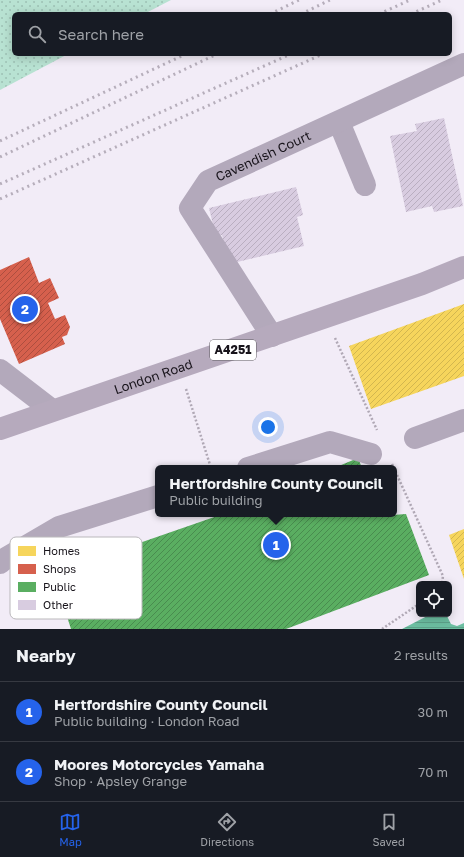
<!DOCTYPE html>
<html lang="en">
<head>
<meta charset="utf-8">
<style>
  :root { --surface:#171b24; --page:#242831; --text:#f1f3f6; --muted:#9ea1a6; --line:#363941; --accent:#2563eb }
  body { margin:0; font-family:"Golos Text",sans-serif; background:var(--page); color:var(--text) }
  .controls { position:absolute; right:12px; bottom:12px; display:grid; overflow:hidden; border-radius:6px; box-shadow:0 2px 10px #0003 }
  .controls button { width:36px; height:36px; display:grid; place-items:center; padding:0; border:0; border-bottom:1px solid var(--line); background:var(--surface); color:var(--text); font:20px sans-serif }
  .you { position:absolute; left:268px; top:427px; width:14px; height:14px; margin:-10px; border:3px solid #fff; border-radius:50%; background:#1a73e8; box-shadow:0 0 0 6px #1a73e833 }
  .badge { display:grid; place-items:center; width:26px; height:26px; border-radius:50%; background:var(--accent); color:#fff; font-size:13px; font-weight:700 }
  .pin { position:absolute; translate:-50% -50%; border:2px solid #fff; box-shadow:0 1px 4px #0006 }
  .popup { position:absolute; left:155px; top:465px; width:242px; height:52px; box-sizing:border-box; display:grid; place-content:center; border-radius:6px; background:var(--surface); filter:drop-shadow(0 1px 3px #0005); font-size:13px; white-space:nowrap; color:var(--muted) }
  .popup b { font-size:15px; color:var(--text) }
  .popup::after { content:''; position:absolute; left:50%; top:100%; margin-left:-8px; border:8px solid transparent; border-top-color:var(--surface) }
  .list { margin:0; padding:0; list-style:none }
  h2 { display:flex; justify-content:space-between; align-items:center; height:52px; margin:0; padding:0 16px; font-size:17px }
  h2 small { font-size:13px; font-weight:400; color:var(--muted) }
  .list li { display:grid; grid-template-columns:26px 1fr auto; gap:12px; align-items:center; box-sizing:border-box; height:60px; padding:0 16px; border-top:1px solid var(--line) }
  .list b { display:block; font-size:15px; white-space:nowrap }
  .list p { margin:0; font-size:13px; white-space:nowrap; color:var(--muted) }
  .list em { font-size:13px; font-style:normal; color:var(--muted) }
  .icon { flex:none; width:22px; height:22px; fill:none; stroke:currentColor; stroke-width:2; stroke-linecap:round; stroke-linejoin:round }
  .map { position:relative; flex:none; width:464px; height:629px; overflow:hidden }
  .search { position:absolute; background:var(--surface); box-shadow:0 2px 10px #0003; left:12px; right:12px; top:12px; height:44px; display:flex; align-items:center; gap:10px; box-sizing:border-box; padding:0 14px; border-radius:6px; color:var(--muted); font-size:15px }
  .sheet { height:172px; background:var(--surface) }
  nav { display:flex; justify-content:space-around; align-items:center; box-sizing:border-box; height:56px; border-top:1px solid var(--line); background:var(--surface); font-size:11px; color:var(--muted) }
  nav a { display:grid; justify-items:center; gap:2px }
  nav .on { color:var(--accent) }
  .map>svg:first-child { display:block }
  .green { fill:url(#green-dots) }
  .water { fill:url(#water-rules) }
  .homes { fill:url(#homes-hatch) }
  .shops { fill:url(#shops-hatch) }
  .public { fill:url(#public-hatch) }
  .building { fill:url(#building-hatch) }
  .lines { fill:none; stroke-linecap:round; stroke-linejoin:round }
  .path { stroke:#b0a8b5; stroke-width:2.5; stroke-dasharray:2 2; stroke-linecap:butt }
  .minor { stroke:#b3a9bb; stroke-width:22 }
  .major { stroke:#b6aabd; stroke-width:22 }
  .rail { stroke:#b6aebb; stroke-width:3; stroke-dasharray:2 4; stroke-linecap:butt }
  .labels { text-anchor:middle; stroke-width:4; stroke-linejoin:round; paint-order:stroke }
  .shield { fill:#fff; stroke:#5d5a5f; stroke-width:1 }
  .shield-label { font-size:12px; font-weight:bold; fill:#18141b }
  .street-label { font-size:13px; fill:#18141b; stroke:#fff }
  .key { fill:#fff; stroke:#bab8bb; stroke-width:1 }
  .key-label { font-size:11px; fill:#18141b }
</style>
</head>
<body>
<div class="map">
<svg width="464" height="629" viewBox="0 0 464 629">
  <defs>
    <pattern id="green-dots" width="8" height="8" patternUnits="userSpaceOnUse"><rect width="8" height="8" fill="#b8e2d2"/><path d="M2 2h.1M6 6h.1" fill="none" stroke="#9dc1b4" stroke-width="1.8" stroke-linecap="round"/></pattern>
    <pattern id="water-rules" width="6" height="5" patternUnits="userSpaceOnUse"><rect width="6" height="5" fill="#6cbea1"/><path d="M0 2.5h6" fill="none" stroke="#5da28a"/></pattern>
    <pattern id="homes-hatch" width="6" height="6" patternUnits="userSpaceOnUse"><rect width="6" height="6" fill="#f6d55c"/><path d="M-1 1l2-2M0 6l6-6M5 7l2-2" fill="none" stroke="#d2b64f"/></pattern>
    <pattern id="shops-hatch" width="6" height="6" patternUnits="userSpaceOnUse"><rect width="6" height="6" fill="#d6604d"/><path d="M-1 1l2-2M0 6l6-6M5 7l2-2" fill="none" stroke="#ad4e3f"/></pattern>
    <pattern id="public-hatch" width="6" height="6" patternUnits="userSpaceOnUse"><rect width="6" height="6" fill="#5aae61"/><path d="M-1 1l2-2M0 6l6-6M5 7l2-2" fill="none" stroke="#498c4f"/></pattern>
    <pattern id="building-hatch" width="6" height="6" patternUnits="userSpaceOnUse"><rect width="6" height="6" fill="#d8cce0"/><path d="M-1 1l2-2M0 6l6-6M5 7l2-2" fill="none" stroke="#b9aec0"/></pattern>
  </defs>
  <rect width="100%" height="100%" fill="#f2ecf7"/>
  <polygon class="green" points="0,0 171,0 144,14 14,14 14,54 68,54 0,90"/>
  <polygon class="water" points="431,614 446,614 451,624 457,626 464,623 464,629 402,629"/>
  <g class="homes">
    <polygon points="464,304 464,376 371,409 349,346"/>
    <polygon points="464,529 464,579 449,535"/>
  </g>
  <polygon class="shops" points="29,257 39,283 50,278 59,298 48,303 55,319 65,315 70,327 67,335 62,337 65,344 19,364 0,319 0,270"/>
  <g class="public">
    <polygon points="358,458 362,468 334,468"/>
    <polygon points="223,514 379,514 379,516 406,514 429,575 286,629 71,629 53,573"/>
  </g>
  <g class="building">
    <polygon points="444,118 463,206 434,212 432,206 406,212 390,136 417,131 415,124"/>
    <polygon points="296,187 303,215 297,217 304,246 229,264 222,235 216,237 209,208"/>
  </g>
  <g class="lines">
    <g class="path">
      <polyline points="335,338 377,430"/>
      <polyline points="186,389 211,468"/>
      <polyline points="392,464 443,576 442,584"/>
      <polyline points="382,629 419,604"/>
    </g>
    <g class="minor">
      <polyline points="339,122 365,185"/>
      <path id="s1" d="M272,336L190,208L208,181L464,64"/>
      <polyline points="0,370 52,410"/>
      <polyline points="415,438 464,420"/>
      <polyline points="248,468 330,442 371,454"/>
      <polyline points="0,563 6,558 59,527 158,496"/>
    </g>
    <path class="major" id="s2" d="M0,429L422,284L464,267"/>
    <g class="rail">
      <polyline points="270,14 299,0"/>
      <polyline points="301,14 330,0"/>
      <polyline points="379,14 410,0"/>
      <polyline points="411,14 442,0"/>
      <polyline points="0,141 186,54"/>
      <polyline points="0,157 217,54"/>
      <polyline points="0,184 291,54"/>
      <polyline points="0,199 323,54"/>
    </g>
  </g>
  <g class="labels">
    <rect class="shield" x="210" y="340" width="46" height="20" rx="3"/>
    <g class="shield-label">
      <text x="233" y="354">A4251</text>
    </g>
    <g class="street-label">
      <text dy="5" stroke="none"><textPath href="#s1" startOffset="245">Cavendish Court</textPath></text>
      <text dy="5" stroke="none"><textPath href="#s2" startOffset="162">London Road</textPath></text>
    </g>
  </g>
  <rect x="10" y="537" width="132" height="82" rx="6" class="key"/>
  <rect x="18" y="546" width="18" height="10" fill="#f6d55c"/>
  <rect x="18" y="564" width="18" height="10" fill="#d6604d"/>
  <rect x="18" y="582" width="18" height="10" fill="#5aae61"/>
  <rect x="18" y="600" width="18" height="10" fill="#d8cce0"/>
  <g class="key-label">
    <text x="43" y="555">Homes</text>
    <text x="43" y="573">Shops</text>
    <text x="43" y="591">Public</text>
    <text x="43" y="609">Other</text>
  </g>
</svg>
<div class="controls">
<button><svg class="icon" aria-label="locate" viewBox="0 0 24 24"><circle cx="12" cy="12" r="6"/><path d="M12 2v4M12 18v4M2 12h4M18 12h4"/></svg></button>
</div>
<div class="you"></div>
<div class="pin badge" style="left:276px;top:545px">1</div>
<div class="popup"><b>Hertfordshire County Council</b>Public building</div>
<div class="pin badge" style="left:25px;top:309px">2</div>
<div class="search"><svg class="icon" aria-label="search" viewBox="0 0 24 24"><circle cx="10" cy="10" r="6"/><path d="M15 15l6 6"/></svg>Search here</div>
</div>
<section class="sheet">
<h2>Nearby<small>2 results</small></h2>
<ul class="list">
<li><span class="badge">1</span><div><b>Hertfordshire County Council</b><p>Public building · London Road</p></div><em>30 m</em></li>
<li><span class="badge">2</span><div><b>Moores Motorcycles Yamaha</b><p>Shop · Apsley Grange</p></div><em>70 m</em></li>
</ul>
</section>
<nav>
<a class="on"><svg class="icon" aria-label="map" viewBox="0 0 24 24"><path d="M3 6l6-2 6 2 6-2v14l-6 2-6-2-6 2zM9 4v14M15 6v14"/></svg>Map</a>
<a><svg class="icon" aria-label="directions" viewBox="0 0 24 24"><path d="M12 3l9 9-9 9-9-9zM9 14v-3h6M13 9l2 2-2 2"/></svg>Directions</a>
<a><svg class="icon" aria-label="saved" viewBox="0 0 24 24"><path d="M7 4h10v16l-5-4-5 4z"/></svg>Saved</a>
</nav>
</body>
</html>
